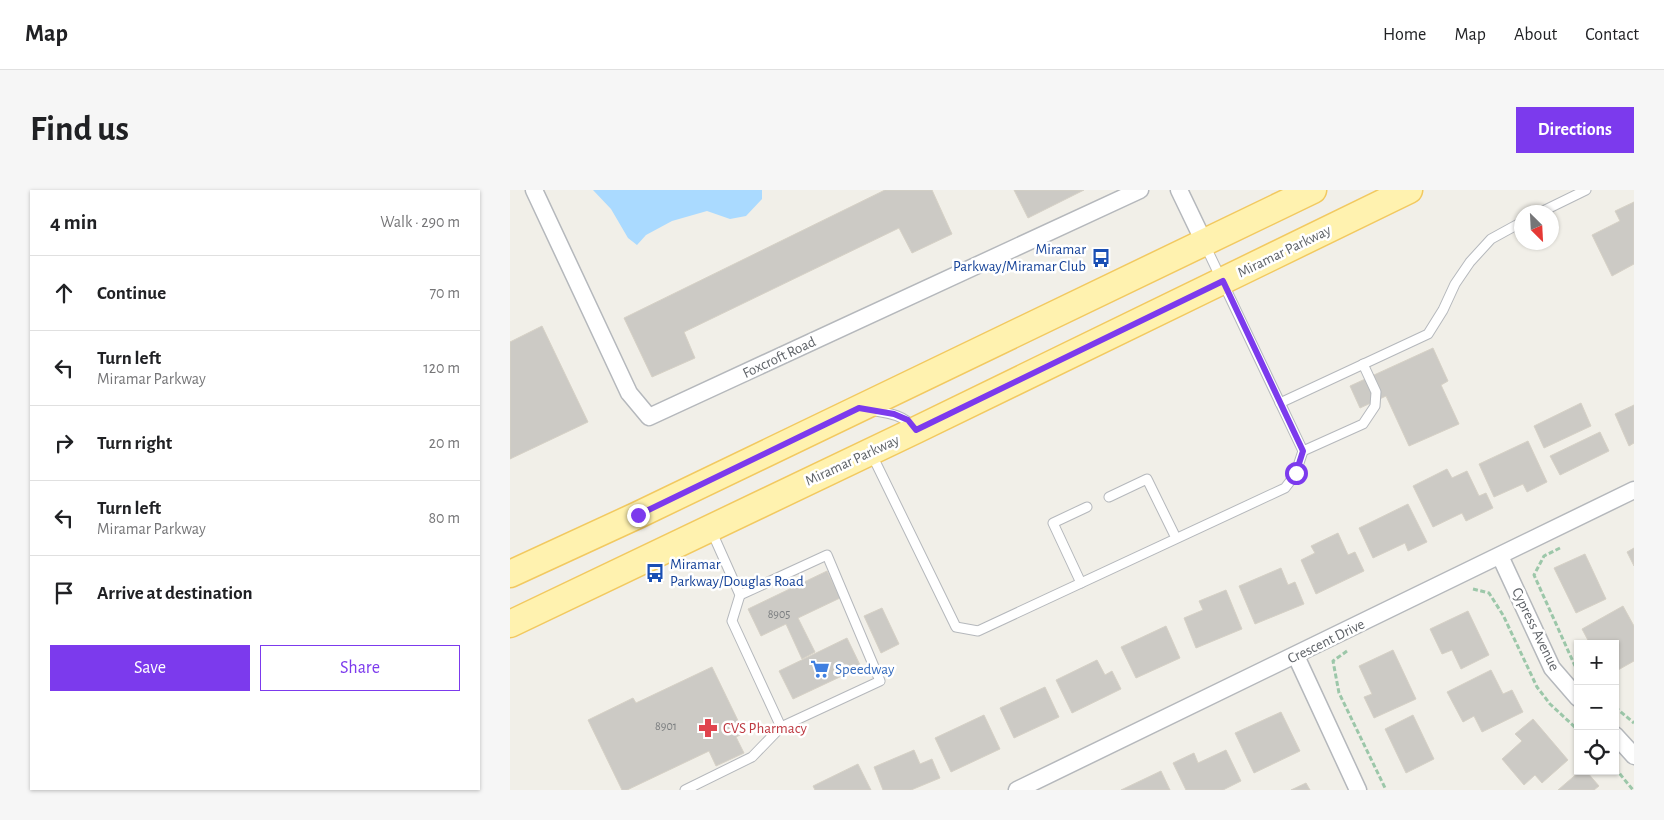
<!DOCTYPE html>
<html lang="en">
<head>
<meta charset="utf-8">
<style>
  :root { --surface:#fff; --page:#f6f6f6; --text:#202124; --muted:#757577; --line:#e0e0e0; --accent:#7c3aed }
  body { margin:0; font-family:"Alegreya Sans",sans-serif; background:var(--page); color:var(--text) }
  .controls { position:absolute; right:15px; bottom:15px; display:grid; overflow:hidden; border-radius:0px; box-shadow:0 1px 4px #0004 }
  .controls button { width:45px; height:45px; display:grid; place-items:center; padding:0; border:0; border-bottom:1px solid var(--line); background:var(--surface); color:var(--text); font:25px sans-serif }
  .compass { position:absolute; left:1004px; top:15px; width:45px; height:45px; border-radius:50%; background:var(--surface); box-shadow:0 1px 4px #0004; rotate:156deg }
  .stop { position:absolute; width:15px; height:15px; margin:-11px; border:4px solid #7c3aed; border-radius:50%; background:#fff }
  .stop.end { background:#7c3aed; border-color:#fff; box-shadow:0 1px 5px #0008 }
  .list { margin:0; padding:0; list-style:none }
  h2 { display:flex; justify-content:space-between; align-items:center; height:65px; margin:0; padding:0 20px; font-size:21px }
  h2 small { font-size:16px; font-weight:400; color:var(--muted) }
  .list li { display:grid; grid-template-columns:32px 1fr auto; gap:15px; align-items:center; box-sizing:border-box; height:75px; padding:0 20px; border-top:1px solid var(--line) }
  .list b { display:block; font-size:19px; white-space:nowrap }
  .list p { margin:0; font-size:16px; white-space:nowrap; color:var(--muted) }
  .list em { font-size:16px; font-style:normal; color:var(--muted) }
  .actions { display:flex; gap:10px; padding:15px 20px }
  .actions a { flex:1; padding:11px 0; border:1px solid var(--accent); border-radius:0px; text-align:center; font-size:18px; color:var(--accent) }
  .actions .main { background:var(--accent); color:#fff }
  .icon { flex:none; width:28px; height:28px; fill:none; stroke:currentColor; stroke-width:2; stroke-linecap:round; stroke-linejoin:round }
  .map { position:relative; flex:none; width:1124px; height:600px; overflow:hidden; border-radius:0px }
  header { display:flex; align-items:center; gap:30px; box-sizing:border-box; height:70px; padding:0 25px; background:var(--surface); border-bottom:1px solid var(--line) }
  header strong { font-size:24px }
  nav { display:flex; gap:28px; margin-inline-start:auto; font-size:18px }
  .intro { display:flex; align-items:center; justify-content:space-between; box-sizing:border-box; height:120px; padding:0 30px }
  h1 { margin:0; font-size:35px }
  .button { padding:12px 22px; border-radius:0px; background:var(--accent); color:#fff; font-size:18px; font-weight:700 }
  main { display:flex; gap:30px; padding:0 30px }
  aside { flex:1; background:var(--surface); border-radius:0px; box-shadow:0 1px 4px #0004 }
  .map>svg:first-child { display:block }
  .water { fill:#aadaff }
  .building { fill:#cccac5; stroke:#d6d1c6 }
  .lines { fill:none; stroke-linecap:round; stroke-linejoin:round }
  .service-casing { stroke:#b5b8bc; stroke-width:11 }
  .minor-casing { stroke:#b5b8bc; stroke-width:19 }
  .primary-casing { stroke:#f2c960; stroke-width:29 }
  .path { stroke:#9cc7a9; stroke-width:3; stroke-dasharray:5 2.5; stroke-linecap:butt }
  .service { stroke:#fff; stroke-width:9 }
  .minor { stroke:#fff; stroke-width:16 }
  .primary { stroke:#fff2af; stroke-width:26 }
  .route { stroke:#7c3aed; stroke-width:6 }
  .labels { text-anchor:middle; stroke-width:5; stroke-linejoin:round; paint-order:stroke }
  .number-label { font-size:12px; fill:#7a7d7f }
  .transit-label { font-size:15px; fill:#164399; stroke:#fff; text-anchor:end }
  .street-label { font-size:15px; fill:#5f6368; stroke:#fff }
  .shop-label { font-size:15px; fill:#366cbe; stroke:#fff; text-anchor:start }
  .health-label { font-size:15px; fill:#be3a42; stroke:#fff; text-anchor:start }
</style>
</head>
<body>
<header>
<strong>Map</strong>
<nav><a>Home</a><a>Map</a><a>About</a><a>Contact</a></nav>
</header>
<div class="intro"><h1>Find us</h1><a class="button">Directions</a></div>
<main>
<aside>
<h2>4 min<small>Walk · 290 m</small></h2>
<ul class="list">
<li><svg class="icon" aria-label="ahead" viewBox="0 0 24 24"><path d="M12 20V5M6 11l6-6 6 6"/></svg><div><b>Continue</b></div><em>70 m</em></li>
<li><svg class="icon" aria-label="left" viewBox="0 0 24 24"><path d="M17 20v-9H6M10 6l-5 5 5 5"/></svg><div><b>Turn left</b><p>Miramar Parkway</p></div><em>120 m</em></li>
<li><svg class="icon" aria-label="right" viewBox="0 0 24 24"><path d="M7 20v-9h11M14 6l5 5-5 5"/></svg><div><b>Turn right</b></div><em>20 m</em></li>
<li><svg class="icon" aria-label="left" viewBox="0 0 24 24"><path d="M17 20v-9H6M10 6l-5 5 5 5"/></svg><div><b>Turn left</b><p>Miramar Parkway</p></div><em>80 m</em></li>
<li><svg class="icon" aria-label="arrive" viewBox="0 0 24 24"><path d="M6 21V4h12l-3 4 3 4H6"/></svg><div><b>Arrive at destination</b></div></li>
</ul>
<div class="actions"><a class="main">Save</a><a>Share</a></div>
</aside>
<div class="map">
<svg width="1124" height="600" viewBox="0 0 1124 600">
  <rect width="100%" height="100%" fill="#f1efe8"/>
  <polygon class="water" points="83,0 252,0 252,9 236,26 220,29 197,21 162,31 136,45 127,55 118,48 101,19"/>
  <g class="building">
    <polygon points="375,0 422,0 442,44 402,63 389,38 174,142 185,168 142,187 114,128"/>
    <polygon points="504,0 574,0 518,28"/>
    <polygon points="1124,12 1124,74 1102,86 1082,45 1110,31 1105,21"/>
    <polygon points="32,136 78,232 0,269 0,152"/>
    <polygon points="923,158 938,191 931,195 949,234 899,256 876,206 850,218 840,196"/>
    <polygon points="1071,213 1081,236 1034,258 1024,236"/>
    <polygon points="1124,215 1124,253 1119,256 1105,224"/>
    <polygon points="1090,242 1099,261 1050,285 1040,266"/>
    <polygon points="1018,251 1037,292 1017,302 1013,294 984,307 969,274"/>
    <polygon points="937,279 942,288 957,281 969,306 976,303 983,318 956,331 952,323 923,337 903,296"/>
    <polygon points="898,314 917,352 898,361 895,353 863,368 849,338"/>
    <polygon points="828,343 838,365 845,362 854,381 806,404 791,370 805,363 801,356"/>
    <polygon points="1124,358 1124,376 1117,362"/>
    <polygon points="1075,364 1096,409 1066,423 1044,378"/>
    <polygon points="771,378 778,395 785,392 794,414 745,434 729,396"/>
    <polygon points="317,381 330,408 288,428 305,462 292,469 276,434 251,446 238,419"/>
    <polygon points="716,400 732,439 686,458 674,428 693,420 689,411"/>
    <polygon points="1113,416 1124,436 1124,471 1108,480 1105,475 1105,454 1080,454 1072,439"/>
    <polygon points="372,418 389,454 371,463 354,426"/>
    <polygon points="958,421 979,465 951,479 942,460 932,464 920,439"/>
    <polygon points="656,436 670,468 626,488 611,457"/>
    <polygon points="337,448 351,477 283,509 269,481"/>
    <polygon points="883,460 906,509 864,528 854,507 862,504 849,476"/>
    <polygon points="587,470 595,485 602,481 611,499 562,523 546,490"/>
    <polygon points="202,477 234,543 226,547 234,563 206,576 199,561 117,600 112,600 78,530 123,508 126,513"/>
    <polygon points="981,480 993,504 1002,500 1013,522 972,542 964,526 953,532 937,502"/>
    <polygon points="535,497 549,527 504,548 490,518"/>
    <polygon points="771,522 790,561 744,583 725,543"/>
    <polygon points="474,525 490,559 441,582 425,548"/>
    <polygon points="903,525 924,569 896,583 875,539"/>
    <polygon points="1023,529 1058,570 1032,593 1025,585 1014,595 992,569 1012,551 1005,544"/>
    <polygon points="404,560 410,574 422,569 430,588 401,600 373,600 364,577"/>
    <polygon points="716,560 731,591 713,600 676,600 663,573 684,563 688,573"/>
    <polygon points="348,574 361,600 305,600 303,596"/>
    <polygon points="651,581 660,600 611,600"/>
    <polygon points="1070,581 1076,581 1089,596 1084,600 1048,600"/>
    <polygon points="796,593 800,600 781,600"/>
  </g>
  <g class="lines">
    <g class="service-casing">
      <g id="service">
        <polyline points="1031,22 1076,0"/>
        <polyline points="695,55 793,261 853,234 865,216 866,202 853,174"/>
        <polyline points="770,213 918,144 933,120 945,94 960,72 981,49 1012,32"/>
        <path d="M360,220C377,223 393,224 404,238"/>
        <polyline points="362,265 446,437 468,441 775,298 785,285 793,261"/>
        <polyline points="599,307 637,289 666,348"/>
        <polyline points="571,393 543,333 577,317"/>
        <polyline points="230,405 317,365 370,491 271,537"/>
        <polyline points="175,600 242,567 271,537 222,431 230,405 201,340"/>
      </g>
    </g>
    <g class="minor-casing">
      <g id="minor">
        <polyline points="24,0 119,203 139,227 630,0"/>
        <polyline points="669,0 694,52"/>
        <polyline points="990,366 1042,478 1068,508"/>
        <polyline points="786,466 848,600"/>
        <polyline points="1105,545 1124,566"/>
        <polyline points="507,600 1124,300"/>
      </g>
    </g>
    <g class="primary-casing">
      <g id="primary">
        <polyline points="0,384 128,325 803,0"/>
        <polyline points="0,434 406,240 899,0"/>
      </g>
    </g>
    <g class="path">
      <polyline points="1050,358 1034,366 1024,385 1065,476"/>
      <polyline points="963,399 979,403 993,425 1027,497 1040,514 1068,540"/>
      <polyline points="837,461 823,471 829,503 876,600"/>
      <polyline points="1105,517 1124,533"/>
      <polyline points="1105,578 1123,600"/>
    </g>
    <use href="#service" class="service"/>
    <use href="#minor" class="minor"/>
    <use href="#primary" class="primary"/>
  </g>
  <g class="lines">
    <polyline class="route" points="128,325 349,218 384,224 398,230 406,240 713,91 793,261 786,283"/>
  </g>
  <defs>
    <g id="bus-bare" transform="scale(1.5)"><path d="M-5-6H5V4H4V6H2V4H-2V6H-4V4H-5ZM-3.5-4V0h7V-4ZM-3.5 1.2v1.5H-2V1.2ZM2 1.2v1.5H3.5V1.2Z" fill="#1a4fb4" stroke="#fff" stroke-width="2.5" paint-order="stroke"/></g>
    <g id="supermarket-bare" transform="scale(1.5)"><path d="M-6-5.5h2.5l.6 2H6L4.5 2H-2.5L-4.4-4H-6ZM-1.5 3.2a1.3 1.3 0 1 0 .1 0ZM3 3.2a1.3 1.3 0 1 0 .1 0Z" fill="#3f7fe0" stroke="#fff" stroke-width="2.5" paint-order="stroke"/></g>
    <g id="pharmacy-bare" transform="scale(1.5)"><path d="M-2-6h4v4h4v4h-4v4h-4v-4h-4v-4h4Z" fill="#e0444e" stroke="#fff" stroke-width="2.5" paint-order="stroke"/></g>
  </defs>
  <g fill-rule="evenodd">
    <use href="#bus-bare" x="591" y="68"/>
    <use href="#bus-bare" x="145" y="383"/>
    <use href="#supermarket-bare" x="310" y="479"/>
    <use href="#pharmacy-bare" x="198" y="538"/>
  </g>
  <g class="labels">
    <g class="number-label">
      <text x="269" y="428">8905</text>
      <text x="156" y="540">8901</text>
    </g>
    <g class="transit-label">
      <text x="576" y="64">Miramar<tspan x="576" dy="17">Parkway/Miramar Club</tspan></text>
      <text x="160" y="379" text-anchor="start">Miramar<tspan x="160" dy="17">Parkway/Douglas Road</tspan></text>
    </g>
    <g class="street-label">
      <text transform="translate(774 61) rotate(-26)" y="5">Miramar Parkway</text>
      <text transform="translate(269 167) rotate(-25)" y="5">Foxcroft Road</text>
      <text transform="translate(342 270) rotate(-25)" y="5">Miramar Parkway</text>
      <text transform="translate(1026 439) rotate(64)" y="5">Cypress Avenue</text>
      <text transform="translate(816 451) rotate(-26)" y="5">Crescent Drive</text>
    </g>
    <g class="shop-label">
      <text x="325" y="484">Speedway</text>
    </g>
    <g class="health-label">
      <text x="213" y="543">CVS Pharmacy</text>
    </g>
  </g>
</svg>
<div class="controls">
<button>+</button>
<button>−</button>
<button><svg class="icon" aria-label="locate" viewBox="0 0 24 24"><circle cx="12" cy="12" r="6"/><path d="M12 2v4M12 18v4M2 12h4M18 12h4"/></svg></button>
</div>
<svg class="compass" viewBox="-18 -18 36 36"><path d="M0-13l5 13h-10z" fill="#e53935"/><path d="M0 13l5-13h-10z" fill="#757577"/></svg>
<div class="stop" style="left:786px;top:283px"></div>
<div class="stop end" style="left:128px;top:325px"></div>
</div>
</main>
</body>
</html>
